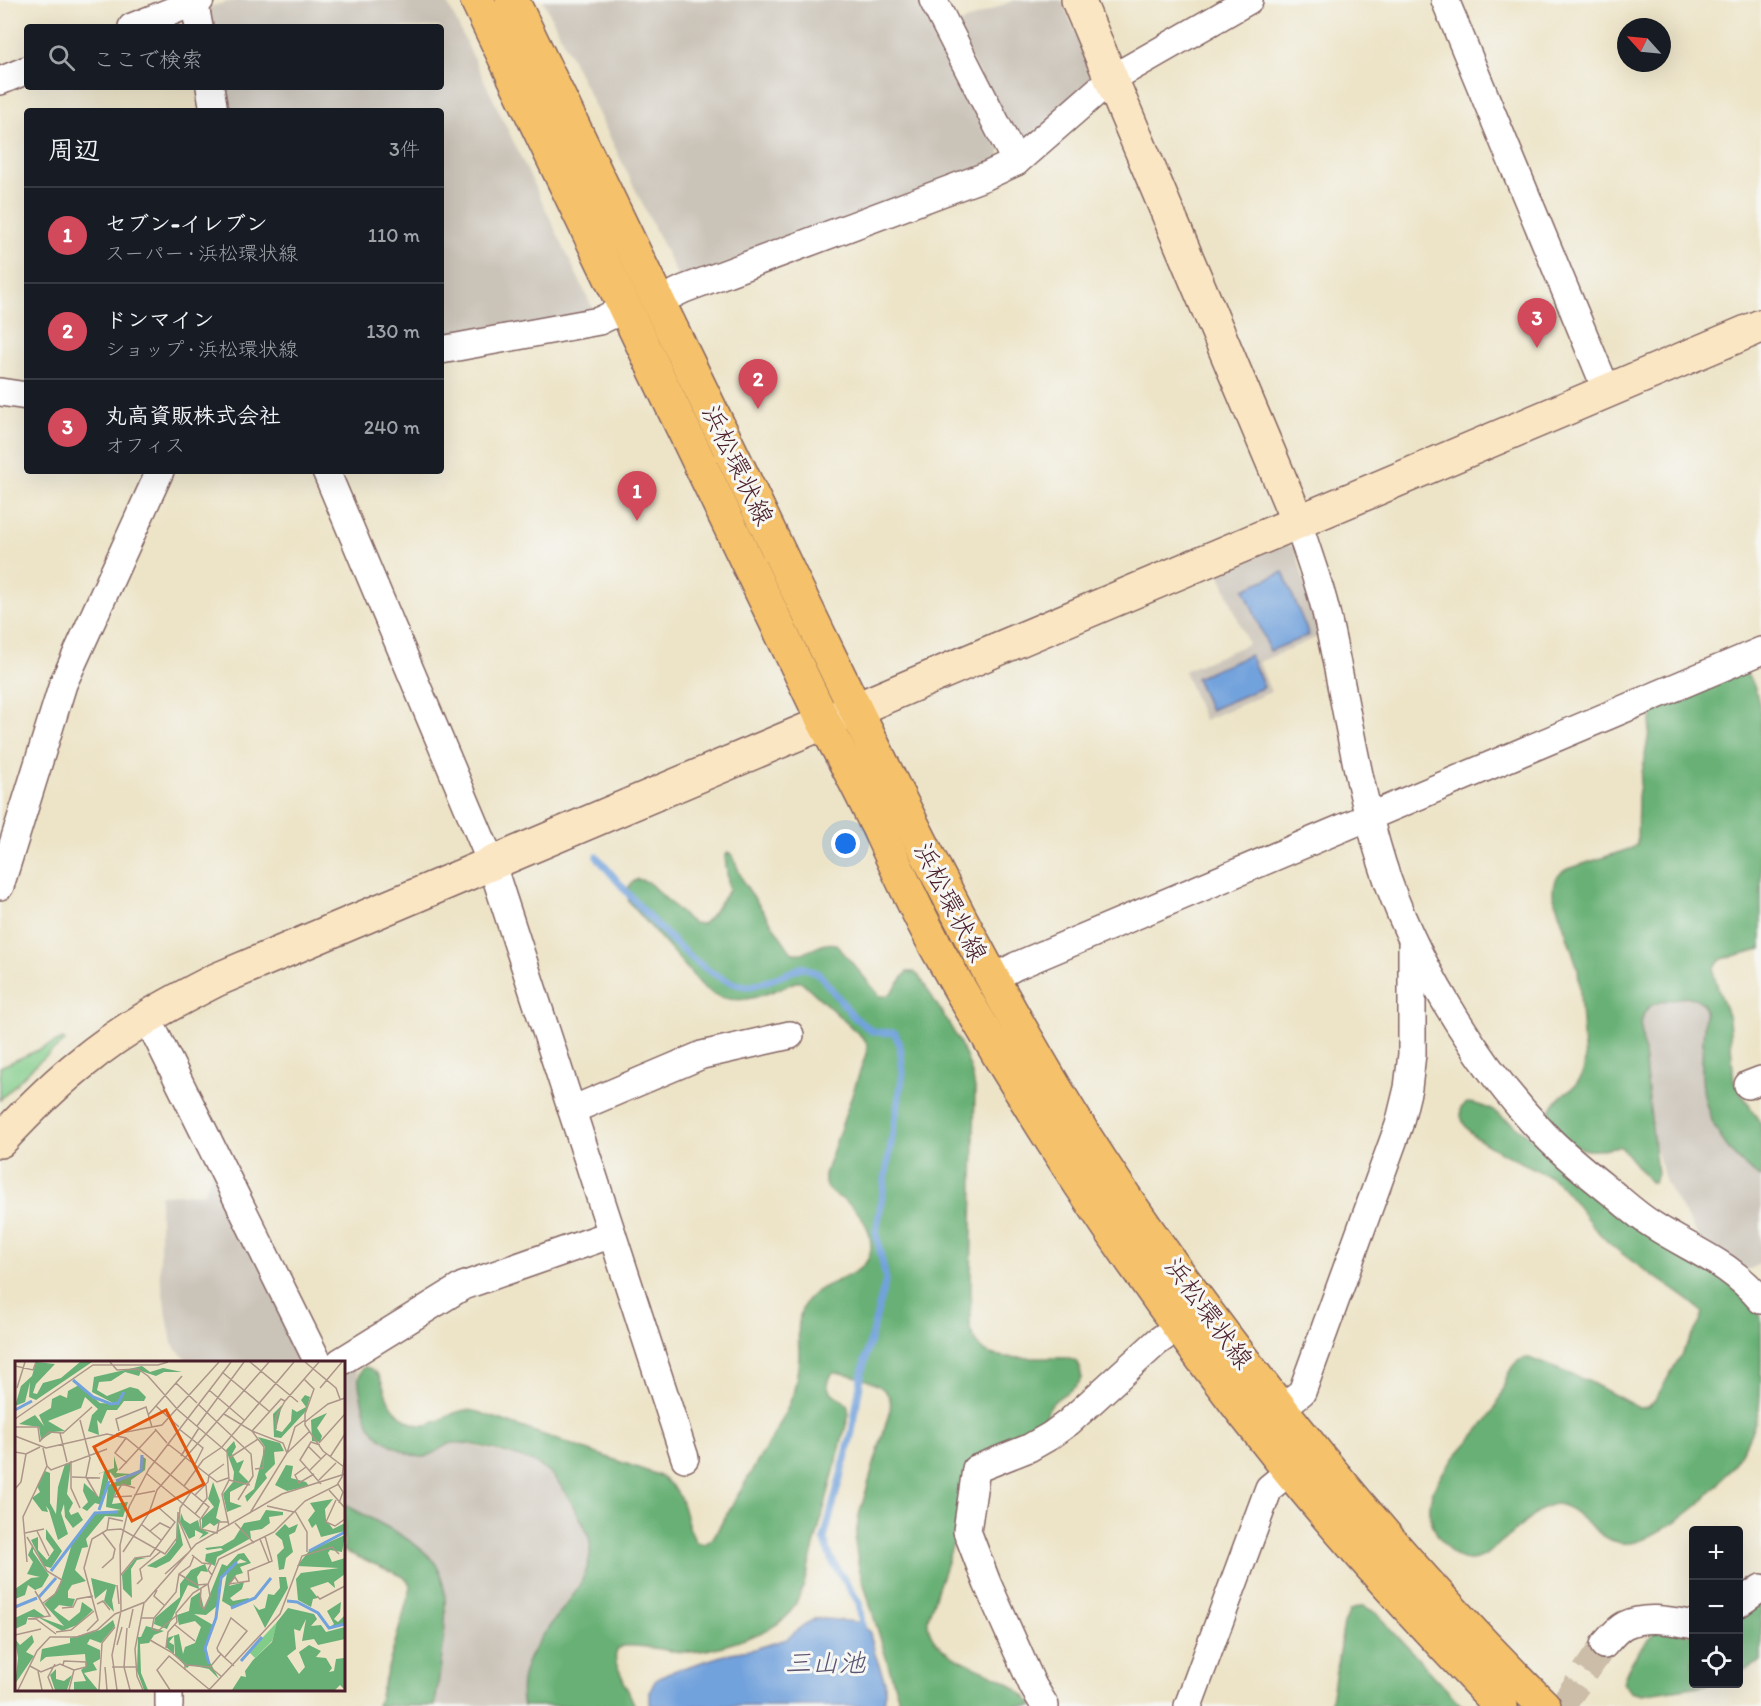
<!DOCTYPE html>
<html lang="ja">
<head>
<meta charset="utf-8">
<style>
  :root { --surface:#171b24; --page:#242831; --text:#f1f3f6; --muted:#9ea1a6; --line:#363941; --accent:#d1495b }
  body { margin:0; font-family:Itim,"Klee One",sans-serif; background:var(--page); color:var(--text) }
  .controls { position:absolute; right:18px; bottom:18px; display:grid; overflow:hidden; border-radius:6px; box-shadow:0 6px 24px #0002 }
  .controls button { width:54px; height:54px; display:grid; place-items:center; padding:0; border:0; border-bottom:2px solid var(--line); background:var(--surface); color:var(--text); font:30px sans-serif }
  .compass { position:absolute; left:1617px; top:18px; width:54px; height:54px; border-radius:50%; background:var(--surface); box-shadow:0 6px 24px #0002; rotate:297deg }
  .you { position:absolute; left:846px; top:844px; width:21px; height:21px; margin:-15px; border:4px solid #fff; border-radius:50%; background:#1a73e8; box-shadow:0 0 0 9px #1a73e833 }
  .badge { display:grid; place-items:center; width:39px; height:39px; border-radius:50%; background:var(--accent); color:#fff; font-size:20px; font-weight:700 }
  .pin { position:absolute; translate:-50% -50px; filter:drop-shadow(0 2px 3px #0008) }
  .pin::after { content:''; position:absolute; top:32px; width:21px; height:18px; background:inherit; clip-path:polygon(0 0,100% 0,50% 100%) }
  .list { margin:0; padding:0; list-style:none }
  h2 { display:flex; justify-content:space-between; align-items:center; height:78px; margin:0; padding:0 24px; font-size:26px }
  h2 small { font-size:20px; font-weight:400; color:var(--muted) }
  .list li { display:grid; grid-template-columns:39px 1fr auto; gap:18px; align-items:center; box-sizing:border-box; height:96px; padding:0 24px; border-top:2px solid var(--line) }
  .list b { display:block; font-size:22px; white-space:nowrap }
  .list p { margin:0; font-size:20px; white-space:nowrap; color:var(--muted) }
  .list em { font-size:20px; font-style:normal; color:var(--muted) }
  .icon { flex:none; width:33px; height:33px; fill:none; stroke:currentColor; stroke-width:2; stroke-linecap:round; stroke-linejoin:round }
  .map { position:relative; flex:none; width:1761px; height:1706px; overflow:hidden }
  .search { position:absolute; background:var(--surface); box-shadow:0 6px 24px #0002; left:24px; top:24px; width:420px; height:66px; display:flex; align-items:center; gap:15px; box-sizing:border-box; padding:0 21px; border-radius:6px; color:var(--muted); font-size:22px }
  .panel { position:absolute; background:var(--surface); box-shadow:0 6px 24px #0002; left:24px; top:108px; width:420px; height:366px; border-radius:6px }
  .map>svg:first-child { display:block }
  .industrial { fill:#cac3b8 }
  .green { fill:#81cc89; stroke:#66765a; stroke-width:1.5 }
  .forest { fill:#68b075; stroke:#596850; stroke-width:1.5 }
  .water { fill:#72a2dc; stroke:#5e6084; stroke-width:1.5 }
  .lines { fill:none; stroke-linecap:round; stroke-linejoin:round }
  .stream { stroke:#72a2dc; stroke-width:7 }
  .street-tunnel { stroke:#ccbda9; stroke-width:27; stroke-dasharray:27 14; stroke-linecap:butt }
  .street-casing { stroke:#836462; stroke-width:30 }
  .secondary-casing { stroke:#836462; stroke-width:36 }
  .primary-casing { stroke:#836462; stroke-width:36 }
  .street { stroke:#fff; stroke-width:27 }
  .secondary { stroke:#fbe6c4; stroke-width:33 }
  .primary { stroke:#f5c16b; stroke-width:33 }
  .labels { text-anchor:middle; stroke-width:6; stroke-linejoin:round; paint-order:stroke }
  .street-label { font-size:26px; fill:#4a1f2b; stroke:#f6f6f2 }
  .water-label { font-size:27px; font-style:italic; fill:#5a5372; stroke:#f6f6f2 }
  .inset-river { fill:none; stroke:#72a2dc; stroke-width:3 }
  .inset-road { fill:none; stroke:#ac9589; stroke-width:1.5 }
  .view { fill:#e0560e; fill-opacity:0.15; stroke:#e0560e; stroke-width:3 }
  .inset-edge { fill:none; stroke:#4a1f2b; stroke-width:3 }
</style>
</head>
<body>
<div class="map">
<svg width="1761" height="1706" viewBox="0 0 1761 1706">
  <rect width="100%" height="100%" fill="#f6f6f2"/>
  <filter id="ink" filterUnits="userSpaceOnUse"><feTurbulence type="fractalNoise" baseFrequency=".0167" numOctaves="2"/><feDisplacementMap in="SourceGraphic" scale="12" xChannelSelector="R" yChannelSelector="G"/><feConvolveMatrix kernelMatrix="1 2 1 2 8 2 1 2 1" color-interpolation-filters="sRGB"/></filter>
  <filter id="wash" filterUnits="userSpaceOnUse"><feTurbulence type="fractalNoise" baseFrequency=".008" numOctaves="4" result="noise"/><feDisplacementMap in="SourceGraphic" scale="24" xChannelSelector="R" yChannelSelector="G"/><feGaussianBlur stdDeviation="1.35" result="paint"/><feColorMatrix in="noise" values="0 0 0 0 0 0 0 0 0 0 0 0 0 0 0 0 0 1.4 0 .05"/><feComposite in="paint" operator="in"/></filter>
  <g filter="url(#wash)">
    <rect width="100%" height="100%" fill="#ede4c8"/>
    <g class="industrial">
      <polygon points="236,0 446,0 595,313 441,341 441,111 223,111 219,87 441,87 441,27 208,27 209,7"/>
      <polygon points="543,0 925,0 1001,147 999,161 680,281"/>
      <polygon points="1014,0 1062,0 1094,76 1018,150 954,26"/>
      <polygon points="1284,542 1295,548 1320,636 1259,662 1271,692 1204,720 1184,671 1248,644 1218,570"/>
      <polygon points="1687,997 1695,998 1703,1003 1705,1011 1717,1131 1732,1153 1761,1177 1761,1262 1748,1271 1700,1240 1666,1183 1653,1138 1641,1026 1642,1017 1648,1008 1658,1003"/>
      <polygon points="214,1168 309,1362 188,1362 172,1344 160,1276 160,1195 204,1193"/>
      <polygon points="355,1362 365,1417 432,1454 452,1443 464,1444 521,1458 538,1465 551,1475 563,1488 584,1524 590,1542 589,1563 579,1584 533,1649 525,1666 521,1683 523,1706 435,1706 447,1607 414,1544 344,1504 344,1369"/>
    </g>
    <polygon class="green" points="63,1039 65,1041 34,1066 0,1100 0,1067"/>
    <g class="forest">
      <path d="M1741,670C1755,677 1757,697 1761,712V949L1722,959L1714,967V976L1729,1019L1734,1082L1761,1124V1177C1726,1157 1703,1116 1702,1076C1701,1055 1704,1033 1705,1011L1703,1003C1701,1002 1696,998 1694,998C1685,995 1654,1002 1648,1008C1642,1013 1642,1020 1641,1026L1657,1174L1654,1182H1650L1621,1147C1612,1146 1605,1149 1596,1150C1573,1152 1561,1135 1548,1119C1552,1093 1573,1095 1582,1075C1584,1071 1584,1065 1585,1061L1578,969L1553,894C1553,882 1555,877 1565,870L1632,848L1637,844L1638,796L1652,715L1656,707Z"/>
      <path d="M728,852L732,855L744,883L791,952C807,958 820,940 836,944L880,996H886L892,992L907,972H914L920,977C940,1012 970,1048 975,1089L970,1329C973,1338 977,1347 986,1352C1001,1361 1047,1357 1067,1358L1077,1362C1092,1390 1063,1388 1051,1405C1046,1411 1046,1421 1043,1428L1004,1450L957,1532L928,1618C925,1654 978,1665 1002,1679C1015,1686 1025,1696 1034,1706H897L898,1697L859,1568L855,1542L859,1515L890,1410C891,1402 891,1398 886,1392C878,1382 846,1372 833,1373C818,1390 836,1394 847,1404L849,1414L803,1588C798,1599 793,1611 784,1619C764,1636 708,1653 683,1652C662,1651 642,1644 622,1646C615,1651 615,1655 616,1663L635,1706H523C508,1639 597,1601 590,1542C588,1531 581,1519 575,1509C568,1497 562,1485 552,1475C548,1472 542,1467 537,1464C524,1457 468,1441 453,1443C442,1445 435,1455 424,1457C417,1458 410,1454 403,1451C376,1438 368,1431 362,1401C360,1388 355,1378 364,1367C382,1368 382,1388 389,1401C394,1410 400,1416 408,1421C430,1434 444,1413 465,1410C469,1410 474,1411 478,1412L658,1475C691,1496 679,1513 696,1542L705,1544L713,1538C728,1512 744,1485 759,1459C772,1438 785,1417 793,1394C796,1383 798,1369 799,1357C799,1341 796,1322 803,1307C816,1277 870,1282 871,1247C871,1228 860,1211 845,1201C840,1197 830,1194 827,1188C824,1184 825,1178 825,1174L867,1051V1045L864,1039L802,982H795C766,995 733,1011 704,988L629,902C626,890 627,885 638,879L648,882L687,919L694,923L702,924L709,918L729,890L725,857Z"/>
      <path d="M1467,1103C1489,1103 1511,1124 1529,1136L1741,1293C1747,1300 1759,1310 1761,1318C1761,1327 1761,1341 1761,1350C1761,1369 1761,1390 1759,1409C1746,1460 1706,1506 1661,1530C1651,1535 1642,1542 1631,1543C1598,1547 1582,1507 1556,1504C1552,1504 1548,1506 1543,1508L1484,1556C1470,1563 1459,1561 1448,1549C1394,1489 1474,1451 1498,1402C1505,1387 1508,1357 1529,1358L1590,1382L1639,1408L1648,1407L1655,1400L1700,1322L1703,1313C1693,1302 1679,1294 1667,1285C1647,1272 1626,1258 1608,1242C1587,1224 1575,1197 1554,1180C1532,1162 1455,1143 1461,1108Z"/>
      <path d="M344,1504C372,1520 406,1534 430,1557C459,1584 439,1670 435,1706H377L411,1587L407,1580L402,1576L344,1551Z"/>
      <polygon points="1761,1599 1761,1661 1739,1673 1738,1614"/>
      <polygon points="1363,1606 1375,1612 1462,1706 1330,1706 1344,1623 1350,1610"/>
      <path d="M1657,1631L1693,1634L1694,1684H1713L1642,1695L1630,1692L1623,1682C1629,1663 1642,1644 1657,1631Z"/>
    </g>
    <g class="water">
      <polygon points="1283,572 1309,635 1270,651 1244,589"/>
      <polygon points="1250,655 1264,687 1210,710 1196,678"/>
      <polygon points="816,1618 857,1622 864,1626 870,1633 875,1654 885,1682 885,1699 882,1706 650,1706 650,1691 655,1681 667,1673 731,1653 754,1649 787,1639 802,1626"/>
    </g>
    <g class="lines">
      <path class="stream" d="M597,857C626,891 703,989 751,986C761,985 792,971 803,967L819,974L854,1017L873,1032L895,1033L900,1046L903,1073L876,1233L886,1279L862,1372L852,1432L824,1539L831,1559L859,1603L862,1625"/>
    </g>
  </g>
  <g filter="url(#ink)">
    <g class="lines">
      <polyline class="street-tunnel" points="1562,1706 1604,1645"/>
      <g class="street-casing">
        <g id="street">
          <polyline points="194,0 199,27"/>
          <polyline points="933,0 1016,162"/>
          <polyline points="1445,0 1607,391"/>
          <polyline points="132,27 200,0"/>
          <polyline points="0,81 27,70"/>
          <polyline points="210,87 214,111"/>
          <polyline points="659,301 684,289 986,176 1016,162 1111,79 1249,0"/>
          <polyline points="441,350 599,321 624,309"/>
          <polyline points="0,392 27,396"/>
          <polyline points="326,471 491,862 685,1458"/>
          <path d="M1298,522C1307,552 1319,582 1326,612C1345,695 1356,781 1382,863C1411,956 1476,1063 1544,1134C1565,1156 1588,1174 1612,1193C1625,1204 1638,1216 1653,1225C1693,1251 1729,1262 1761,1300"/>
          <polyline points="0,886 63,684 160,471"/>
          <polyline points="992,979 1016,966 1761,651"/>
          <polyline points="147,1017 318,1362"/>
          <polyline points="1748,1085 1761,1080"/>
          <polyline points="572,1110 702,1055 790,1035"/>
          <polyline points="340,1362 463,1286 612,1234"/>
          <polyline points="1280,1409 1302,1392 1399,1125 1408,1088 1412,1054 1412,945"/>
          <polyline points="1738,1604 1761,1588"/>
          <path d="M1604,1645C1610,1638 1617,1629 1625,1625C1646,1615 1672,1621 1694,1625"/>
          <polyline points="169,1690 169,1706"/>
          <polyline points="1045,1706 1033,1686 987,1583 967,1531 976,1469 1029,1448 1050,1436 1069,1422 1157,1342 1179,1326"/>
          <polyline points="1188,1706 1269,1488 1290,1471"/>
        </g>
      </g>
      <g class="secondary-casing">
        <g id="secondary">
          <polyline points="1078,0 1298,522"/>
          <path d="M0,1141C26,1113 52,1086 83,1062C123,1029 169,1004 216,980L1761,326"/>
        </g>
      </g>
      <g class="primary-casing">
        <g id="primary">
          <path d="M477,0L824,722C840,752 856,782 871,813C894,860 914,908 940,954C1039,1130 1153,1301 1280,1459C1349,1545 1424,1626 1501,1706"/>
          <path d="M512,0C606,193 700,387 793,581C877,753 958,926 1057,1091C1112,1183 1175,1271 1240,1356C1334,1480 1434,1597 1544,1706"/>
        </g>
      </g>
      <use href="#street" class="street"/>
      <use href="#secondary" class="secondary"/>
      <use href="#primary" class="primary"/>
    </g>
  </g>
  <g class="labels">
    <g class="street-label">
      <text transform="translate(738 465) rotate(64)" y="9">浜松環状線</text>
      <text transform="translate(951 902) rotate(63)" y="9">浜松環状線</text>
      <text transform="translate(1209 1313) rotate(54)" y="9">浜松環状線</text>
    </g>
    <g class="water-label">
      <text x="825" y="1672">三山池</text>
    </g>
  </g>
  <g transform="translate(15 1361)">
    <rect width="330" height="330" fill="#ede4c8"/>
    <path d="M263,260L257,280L240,297L234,291Z" fill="#81cc89"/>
    <path d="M21,1L40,3L21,23L18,32L22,33L28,22L46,17L65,1H77L21,39L14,36L15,21L10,41L0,45L6,25L17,15ZM127,5L135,11L148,7L167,11H149L141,15L126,10L124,15L110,11L96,20L84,21L82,29L92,35L115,26L123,28L131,36L129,40H109L102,49H92L86,63L82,59L84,74L73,70L77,54L83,48L70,36L66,47L33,60L50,70L38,71L26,79L24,66L4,63L20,54L29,65L24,54L36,47L37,38L45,34L52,37L53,30L64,24L85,42L100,43L77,31L79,16ZM290,34L295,36L291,50L266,77L259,76L258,53L267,44L261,69L267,71L276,60L277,48L282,51L291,46L286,39ZM312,52L302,67L307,75L305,81L297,80L296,59ZM243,76L265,82L269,90L259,91L260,103L250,113L252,117L232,141L230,135L239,128L250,86ZM219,80L221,86L217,93L222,102L229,99L224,111L234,121L215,131V141L227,145L212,151L208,133L218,121L219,111L211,89ZM99,95L103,109L101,112L117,113L126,108L127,95L131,98L130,109L116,119V124L102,125L97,143L113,141L108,156L90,155L71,178L73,186L67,187L60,209L71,220L57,224L53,230V237L60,238L57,246L44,244L39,249L54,260L65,251L67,241L78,249L62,264L47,270L21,255L49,265L29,243L43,229L57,183L81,152L106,149L91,146L93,124L111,117V114L100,117L95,111L87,144L80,142L72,150L67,147L73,141L68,130L69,122L84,136L89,111L82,113L99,107ZM56,101L52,133L58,142L54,150L56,154L63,151L68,159L58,167L50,156L49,143L46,152L53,173L43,179L34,149L31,145L33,151L27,150L17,137L25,131L22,125L30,110L35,112V142L41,153L43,126L50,103ZM271,104L278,105L276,117L291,121L294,125L272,130L260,124ZM198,121L205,140L201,157L206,160L199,165L195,162L187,168V157L199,146L193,138ZM318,138L310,148L311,159L318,168L330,162V170L306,176L301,163L297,167L293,159L300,150L295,142ZM251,149L268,151V154L254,156L255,162L247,168L235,170L236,177L202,196L200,205L190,200L191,193L208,189L206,187L192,189L190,187L207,185L219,178L229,162L245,159ZM166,152L169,159L175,163L183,159L185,167L194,172L184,178L188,173L180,169V175L174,178L165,161ZM162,156L168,184L155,200L141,207L132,205L151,194L161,181ZM270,163L274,167L283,163L280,171L274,174L278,191L271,197L269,208L264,209L262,194L269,187L267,179L260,173ZM31,168L47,190L36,207L29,205L16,179L23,176V189L32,199L39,189L31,178ZM330,174L327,191L315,189L313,192L317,201L330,197V213L319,221L320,227L313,221L295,227L303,237L298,238L296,246L283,239L281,218L286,212L324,207L282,205L294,190ZM18,183V191L34,214L27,226L20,229L13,224L10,234L0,238V228L16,217L25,216L12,213L18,201L13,194ZM229,192L236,202L225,206L228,212L221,214L214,225L229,221L227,228L215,237L218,240L234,237L232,242L217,246L207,240L212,212L221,203L232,201L225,198L206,216L202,245L191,254L179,253L198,264L190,292L204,318L194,308L175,304L172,307L160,294L159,275L154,281L159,284V293L151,286L152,277L164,273L168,293L170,286L180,282L186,266L180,260L164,264L162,254L174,250L176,237L185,231L189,248L207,203L212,205L223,193ZM121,197H131L122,199L116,208L117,237L108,228L107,214ZM190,203L193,211L186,210L182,216L184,228L173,224L152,268L139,263L140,257L165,236V223L176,209ZM264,216H271L273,227L250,267L238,243L244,249L250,247L253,233L259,234L265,227ZM76,217L101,224L97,239L99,251L89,240L92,228L80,238ZM326,241L325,251L319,258L323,261L330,254V262L314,267L319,263L312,250ZM273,247L299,253L302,258L296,265L306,264L311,271L330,266V278L303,284L299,278L287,280L291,258L285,270L279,268L281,288L272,295L284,313L290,306L284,291L294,284L306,290L301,296L311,297L317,307L314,311L319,310L321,298L329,297L330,329L325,324L320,329H217L226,315L231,316L230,310L238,299L257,281L262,261ZM19,248L31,256H13L11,263L0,268V257ZM98,259L100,265L86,282L75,278L72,283L85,289V298L78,302L82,309L69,312L83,329H59V321L71,320L66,309L71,305L70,293L31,296L25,301L27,288L55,282V277L85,269ZM131,265L149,270L139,274L134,282L125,283L126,312L133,329H129L122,310L123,276H126ZM17,274L19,281L11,291L19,295L0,323L3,297L0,278L5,284ZM41,308V318L49,320L57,314L52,329H40L35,314Z" fill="#68b075"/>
    <path class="inset-river" d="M58,19L78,36L96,43L103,42L109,31M0,49L17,40M101,120L126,110L127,94M84,149L94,120M294,190L330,171M36,210L80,152L103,151M24,236L41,217M272,240L282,241L303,252L314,267L330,263M0,246L22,237M216,247L240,237L256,217M226,300L247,276M194,303L190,287L201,257L206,217L222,201"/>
    <path class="inset-road" d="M95,1L102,9L123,8L133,15L163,49L212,91L214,119L207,133L214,165M235,1L283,41M290,1L321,27L325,38M0,5L18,9L21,1M207,11L255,51M289,18L299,28L290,53V64L308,90L329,106M161,22L182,42M2,27L10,1M305,27L327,1M194,29L229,59M183,43L236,93L238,115L223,139M141,45L164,66M209,53L237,70L249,86L248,107L240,108M133,54L167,15M0,58L78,4H143L153,1M65,59L75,97L71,116L82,135M290,61L313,43L330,37M182,65L229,1M0,66H23L25,81M140,68L152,82M164,68L188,87L180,103M261,68V56L270,40M104,70L101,58L131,46L137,66M45,72L52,101M101,73L147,64L204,1M0,75L31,87L92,73L111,77L176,131L165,147L164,160L176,188M111,77L100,92L112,102M25,80L34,71L48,72L77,46M304,82L330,53M153,83L202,121L213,117M305,84L296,81L285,99L306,123M293,85L306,98M0,91L11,93L25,86M272,92L268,82L237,70L266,38L270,40L304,1M272,92L295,70M166,95L184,67M315,96L330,73M214,97L243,78M56,100V127L65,147M32,105L36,109L92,88M291,106L280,114L284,122L299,113M104,109L141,69M295,109L311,93M131,112L185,157M194,114L209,103M57,116L85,117M214,119L235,124M304,119L321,102M323,123L328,131L324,142M169,125L188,99L207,86L279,1M0,128L6,121L11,93M314,129L330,147M176,131L194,146L185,159L186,168L202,172L204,161H213M119,134L140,130M180,134L193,121L194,114M117,135L99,136L107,123L120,127M321,139L311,161L320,165L330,158M252,145L279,151M280,150L292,171V191M235,152L272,92L280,66L290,59M180,153L192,137L191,124M220,162L239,182M126,163L146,179M92,169L94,157L108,160M22,170L34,195M135,170L145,162L155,167M10,172L29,168M12,176L32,210L47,219L40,233L28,242M245,178L254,201M108,191L134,152L142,129L254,1M177,194L187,202L196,203L193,209L197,214M12,201L8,156L32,105L28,87M87,207L98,197L100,188L87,171M150,213L173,192M164,213L182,224L193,223L195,235L189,248L185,243L186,228M106,214L120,197L135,195L160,161L143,146M223,221L220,216L214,223L234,220L233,210L257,200L250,175M122,223L127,218L125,208L145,191M102,224L104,243M142,229L139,235L149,244M20,230L35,255L13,258H21L41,273M302,235L305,238L330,225M82,243L88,240L95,249M47,247L58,246L62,238L78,235M126,257H139L145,250L161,231L164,213L175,205L179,195M139,257L137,268L143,270L161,255M160,264L180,280M112,267L109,306L115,329M114,267L118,248M72,270L83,259L69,207L77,178L92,169L106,168L150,193L162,177L163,151M41,271L56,269L79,250M0,274L26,268M135,279L156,291L170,303V309M102,284L107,266M151,287L153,271L162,261L161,252L178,232L193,223L204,198L259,171L290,140L322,124L327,116L330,94M206,293L195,306L207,316M210,296L232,270L216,257L202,287L203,290L210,297L219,305M48,304L49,300L71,301V306L59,309M171,304L195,306M15,305L26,311L45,303L59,309L54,329M90,306L92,329M97,306H121M23,310L27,329M3,329L22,290L35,276H62L82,269L100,253L130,241L181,183L267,133L330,113M38,329L33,316L40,303M84,329L87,282L100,266M102,329L97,294L106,250L105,184L114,146L134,108L216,1M128,329L122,315L120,288L129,242M155,329L142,309L154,295L195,329M194,329L265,253L287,195L317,186L324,193"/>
    <path class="view" d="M151,49L189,123L117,160L79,86Z"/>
    <rect width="330" height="330" class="inset-edge"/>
  </g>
</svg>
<div class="controls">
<button>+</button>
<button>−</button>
<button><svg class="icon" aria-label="locate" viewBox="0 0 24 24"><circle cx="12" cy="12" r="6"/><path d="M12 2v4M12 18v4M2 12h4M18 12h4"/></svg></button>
</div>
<svg class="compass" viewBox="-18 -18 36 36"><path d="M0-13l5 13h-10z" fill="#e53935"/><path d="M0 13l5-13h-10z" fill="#9ea1a6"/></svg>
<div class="you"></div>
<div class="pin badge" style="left:637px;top:521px">1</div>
<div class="pin badge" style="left:758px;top:409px">2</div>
<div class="pin badge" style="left:1537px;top:348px">3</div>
<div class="search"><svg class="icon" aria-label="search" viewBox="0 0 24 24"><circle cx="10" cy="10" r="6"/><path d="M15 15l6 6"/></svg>ここで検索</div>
<section class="panel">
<h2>周辺<small>3件</small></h2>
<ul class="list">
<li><span class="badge">1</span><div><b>セブン-イレブン</b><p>スーパー · 浜松環状線</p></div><em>110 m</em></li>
<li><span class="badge">2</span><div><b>ドンマイン</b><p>ショップ · 浜松環状線</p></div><em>130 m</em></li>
<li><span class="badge">3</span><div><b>丸高資販株式会社</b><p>オフィス</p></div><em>240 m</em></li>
</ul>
</section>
</div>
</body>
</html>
